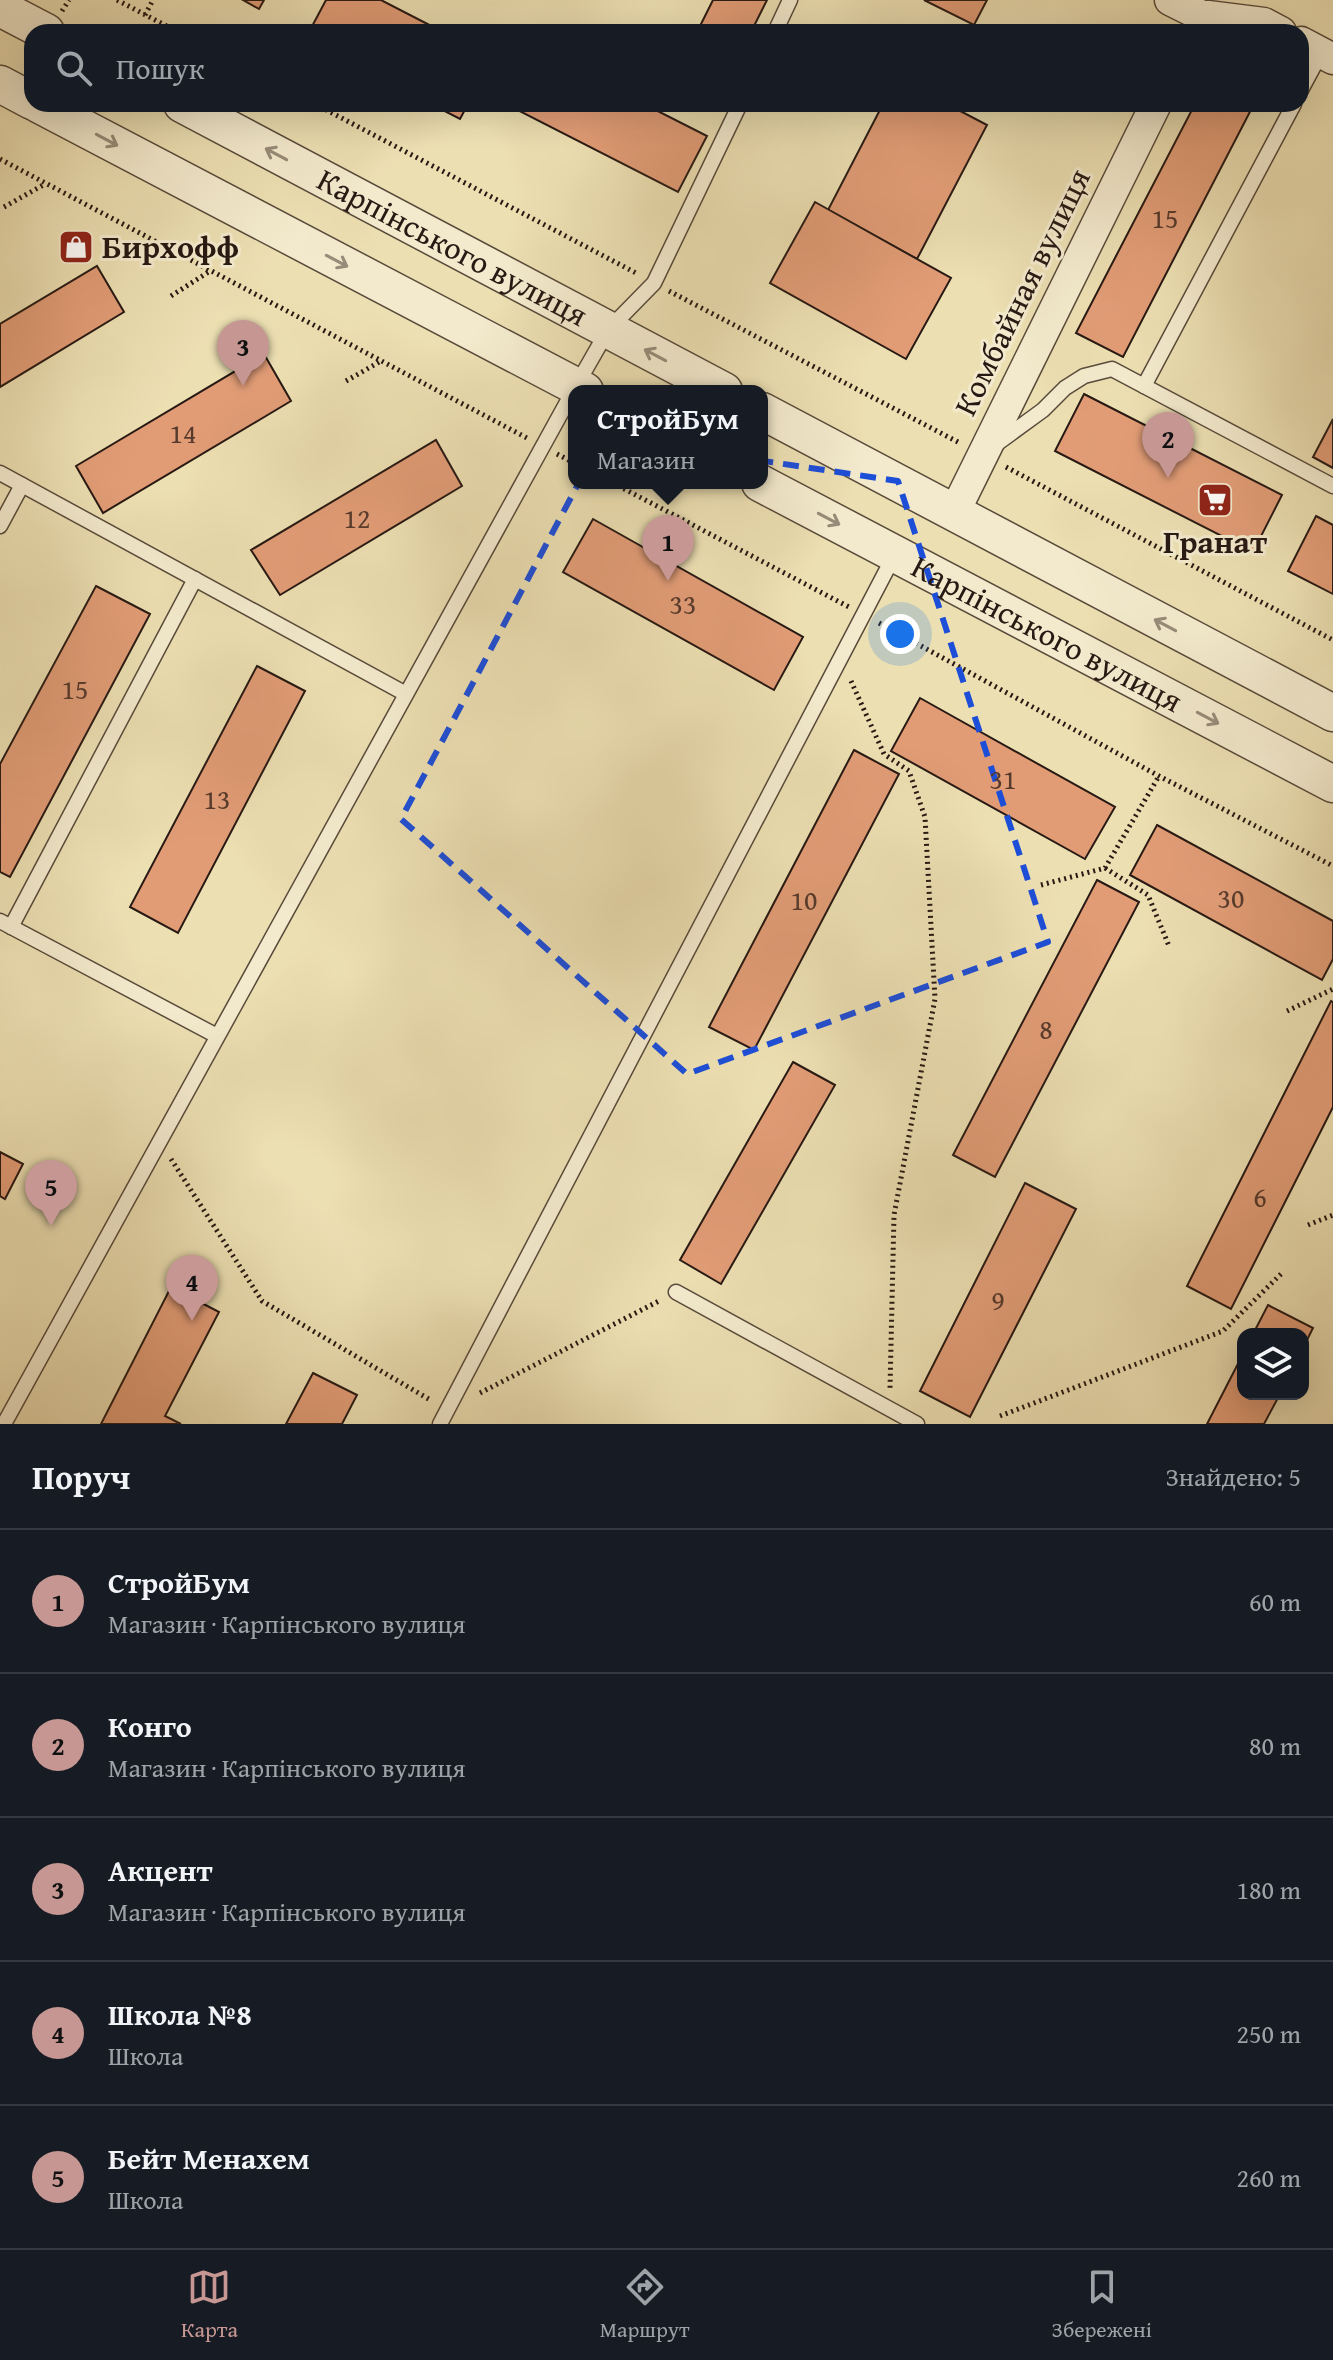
<!DOCTYPE html>
<html lang="uk">
<head>
<meta charset="utf-8">
<style>
  :root { --surface:#171b24; --page:#242831; --text:#f1f3f6; --muted:#9ea1a6; --line:#363941; --accent:#c59692 }
  body { margin:0; font-family:"Gentium Book Plus",serif; background:var(--page); color:var(--text) }
  .controls { position:absolute; right:24px; bottom:24px; display:grid; overflow:hidden; border-radius:16px; box-shadow:0 8px 32px #0002 }
  .controls button { width:72px; height:72px; display:grid; place-items:center; padding:0; border:0; border-bottom:2px solid var(--line); background:var(--surface); color:var(--text); font:40px sans-serif }
  .you { position:absolute; left:900px; top:634px; width:28px; height:28px; margin:-20px; border:6px solid #fff; border-radius:50%; background:#1a73e8; box-shadow:0 0 0 12px #1a73e833 }
  .badge { display:grid; place-items:center; width:52px; height:52px; border-radius:50%; background:var(--accent); color:#111; font-size:26px; font-weight:700 }
  .pin { position:absolute; translate:-50% -66px; filter:drop-shadow(0 2px 4px #0008) }
  .pin::after { content:''; position:absolute; top:42px; width:28px; height:24px; background:inherit; clip-path:polygon(0 0,100% 0,50% 100%) }
  .popup { position:absolute; left:568px; top:385px; width:200px; height:104px; box-sizing:border-box; display:grid; place-content:center; border-radius:16px; background:var(--surface); filter:drop-shadow(0 2px 6px #0005); font-size:26px; white-space:nowrap; color:var(--muted) }
  .popup b { font-size:30px; color:var(--text) }
  .popup::after { content:''; position:absolute; left:50%; top:100%; margin-left:-16px; border:16px solid transparent; border-top-color:var(--surface) }
  .list { margin:0; padding:0; list-style:none }
  h2 { display:flex; justify-content:space-between; align-items:center; height:104px; margin:0; padding:0 32px; font-size:34px }
  h2 small { font-size:26px; font-weight:400; color:var(--muted) }
  .list li { display:grid; grid-template-columns:52px 1fr auto; gap:24px; align-items:center; box-sizing:border-box; height:144px; padding:0 32px; border-top:2px solid var(--line) }
  .list b { display:block; font-size:30px; white-space:nowrap }
  .list p { margin:0; font-size:26px; white-space:nowrap; color:var(--muted) }
  .list em { font-size:26px; font-style:normal; color:var(--muted) }
  .icon { flex:none; width:44px; height:44px; fill:none; stroke:currentColor; stroke-width:2; stroke-linecap:round; stroke-linejoin:round }
  .map { position:relative; flex:none; width:1333px; height:1424px; overflow:hidden }
  .search { position:absolute; background:var(--surface); box-shadow:0 8px 32px #0002; left:24px; right:24px; top:24px; height:88px; display:flex; align-items:center; gap:20px; box-sizing:border-box; padding:0 28px; border-radius:24px; color:var(--muted); font-size:30px }
  .sheet { height:824px; background:var(--surface) }
  nav { display:flex; justify-content:space-around; align-items:center; box-sizing:border-box; height:112px; border-top:2px solid var(--line); background:var(--surface); font-size:22px; color:var(--muted) }
  nav a { display:grid; justify-items:center; gap:4px }
  nav .on { color:var(--accent) }
  .map>svg:first-child { display:block }
  .building { fill:#e19c76; stroke:#271913; stroke-width:2 }
  .lines { fill:none; stroke-linecap:round; stroke-linejoin:round }
  .service-casing { stroke:#584a3b; stroke-width:17 }
  .minor-casing { stroke:#584a3b; stroke-width:33 }
  .tertiary-casing { stroke:#584a3b; stroke-width:39 }
  .path { stroke:#271913; stroke-width:5; stroke-dasharray:2 4; stroke-linecap:butt }
  .service { stroke:#f3eacd; stroke-width:14 }
  .minor { stroke:#f3eacd; stroke-width:30 }
  .tertiary { stroke:#f3eacd; stroke-width:36 }
  .oneway { stroke:#978c79 }
  .marked { fill:none; stroke:#1d4ed8; stroke-width:6; stroke-dasharray:16 10; stroke-linejoin:round }
  .labels { text-anchor:middle; stroke-width:6; stroke-linejoin:round; paint-order:stroke }
  .number-label { font-size:28px; fill:#563a2c }
  .poi-label { font-size:32px; font-weight:bold; fill:#271913; stroke:#f3eacd; text-anchor:start }
  .street-label { font-size:32px; fill:#271913; stroke:#f3eacd }
</style>
</head>
<body>
<div class="map">
<svg width="1333" height="1424" viewBox="0 0 1333 1424">
  <rect width="100%" height="100%" fill="#ecdfb2"/>
  <filter id="stains"><feTurbulence type="fractalNoise" baseFrequency=".0025" numOctaves="4"/><feColorMatrix values="0 0 0 0 .2 0 0 0 0 .09 0 0 0 0 .02 0 0 0 .5 -.17"/></filter>
  <radialGradient id="worn" r=".72"><stop offset=".6" stop-color="#630" stop-opacity="0"/><stop offset="1" stop-color="#630" stop-opacity=".3"/></radialGradient>
  <g class="building">
    <polygon points="243,0 264,0 259,9"/>
    <polygon points="326,0 381,0 443,32 309,32"/>
    <polygon points="713,0 767,0 751,32 697,32"/>
    <polygon points="924,0 987,0 974,25"/>
    <polygon points="431,104 468,104 460,119"/>
    <polygon points="506,104 644,104 707,136 678,192"/>
    <polygon points="883,104 947,104 987,125 917,259 828,210"/>
    <polygon points="1195,104 1254,104 1123,357 1076,333"/>
    <polygon points="815,202 951,278 906,359 770,283"/>
    <polygon points="97,266 124,312 0,387 0,324"/>
    <polygon points="264,354 291,401 103,513 76,466"/>
    <polygon points="1084,394 1282,495 1253,552 1055,451"/>
    <polygon points="1333,419 1333,468 1313,457"/>
    <polygon points="436,440 462,486 280,595 251,550"/>
    <polygon points="1316,516 1333,525 1333,594 1288,571"/>
    <polygon points="593,519 803,637 774,690 563,572"/>
    <polygon points="96,586 150,614 10,877 0,872 0,764"/>
    <polygon points="257,666 305,691 178,933 130,907"/>
    <polygon points="920,698 1115,807 1085,859 891,751"/>
    <polygon points="854,750 899,774 754,1050 709,1027"/>
    <polygon points="1157,825 1333,921 1333,959 1322,980 1130,875"/>
    <polygon points="1097,880 1139,902 995,1177 953,1155"/>
    <polygon points="1331,1001 1333,1002 1333,1107 1231,1309 1187,1286"/>
    <polygon points="793,1062 835,1085 721,1284 680,1260"/>
    <polygon points="0,1152 23,1164 5,1199 0,1196"/>
    <polygon points="1025,1183 1076,1209 970,1417 920,1391"/>
    <polygon points="171,1287 219,1312 165,1416 181,1424 101,1424"/>
    <polygon points="1268,1305 1313,1328 1303,1348 1303,1334 1253,1334"/>
    <polygon points="1243,1354 1243,1394 1280,1394 1264,1424 1207,1424"/>
    <polygon points="313,1373 357,1395 342,1424 286,1424"/>
  </g>
  <g class="lines">
    <g class="service-casing">
      <g id="service">
        <polyline points="775,32 790,0"/>
        <polyline points="1301,90 1321,53"/>
        <polyline points="1144,386 1294,104"/>
        <polyline points="995,445 1043,410 1065,388 1084,376 1112,369 1333,486"/>
        <polyline points="0,473 406,694"/>
        <polyline points="0,526 22,485"/>
        <polyline points="0,921 217,1036"/>
        <polyline points="11,927 195,579"/>
        <polyline points="676,1292 917,1424"/>
        <polyline points="4,1424 576,386 608,330 654,283 740,104"/>
        <polyline points="440,1424 895,554"/>
      </g>
    </g>
    <g class="minor-casing">
      <g id="minor">
        <polyline points="1170,0 1200,15 1264,23 1281,32"/>
        <polyline points="1301,42 1333,59"/>
        <polyline points="954,513 1156,104"/>
      </g>
    </g>
    <g class="tertiary-casing">
      <g id="tertiary">
        <polyline points="0,8 46,32"/>
        <polyline points="0,84 32,101"/>
        <polyline points="38,104 585,391"/>
        <path id="s1" d="M182,104L724,391"/>
        <polyline points="762,411 1333,713"/>
        <path id="s2" d="M760,483L1333,784"/>
      </g>
    </g>
    <g class="path">
      <polyline points="117,0 178,32"/>
      <polyline points="62,11 69,0"/>
      <polyline points="145,15 153,0"/>
      <polyline points="315,104 636,273"/>
      <polyline points="0,159 527,438"/>
      <polyline points="4,207 45,184"/>
      <polyline points="669,291 958,442"/>
      <polyline points="171,296 210,271"/>
      <polyline points="346,381 381,361"/>
      <polyline points="557,454 574,463"/>
      <polyline points="1006,467 1333,640"/>
      <polyline points="613,483 849,607"/>
      <polyline points="879,623 1159,776 1333,866"/>
      <polyline points="851,681 884,754 909,771 925,817 935,999 894,1215 890,1388"/>
      <polyline points="1105,868 1148,895 1169,946"/>
      <polyline points="1041,885 1105,868 1159,776"/>
      <polyline points="1287,1011 1333,989"/>
      <polyline points="171,1159 262,1301 432,1401"/>
      <polyline points="1308,1225 1333,1215"/>
      <polyline points="480,1393 659,1301"/>
      <polyline points="1000,1416 1223,1331 1282,1273"/>
    </g>
    <use href="#service" class="service"/>
    <use href="#minor" class="minor"/>
    <use href="#tertiary" class="tertiary"/>
  </g>
  <defs><path id="oneway-shaft" d="M-6 0H5M1.5-3L5.5 0L1.5 3" fill="none" stroke-width="1.6" stroke-linecap="round" stroke-linejoin="round" transform="scale(2)"/></defs>
  <g class="oneway">
    <use href="#oneway-shaft" transform="translate(107 140) rotate(28)"/>
    <use href="#oneway-shaft" transform="translate(276 154) rotate(-152)"/>
    <use href="#oneway-shaft" transform="translate(337 261) rotate(28)"/>
    <use href="#oneway-shaft" transform="translate(655 355) rotate(-152)"/>
    <use href="#oneway-shaft" transform="translate(829 519) rotate(28)"/>
    <use href="#oneway-shaft" transform="translate(1165 625) rotate(-152)"/>
    <use href="#oneway-shaft" transform="translate(1208 718) rotate(28)"/>
  </g>
  <path class="marked" d="M603,437L898,481L1048,942L687,1074L401,819Z"/>
  <defs>
    <g id="shop-square" transform="scale(1.8)"><rect x="-9" y="-9" width="18" height="18" rx="4" fill="#8f2418" stroke="#f3eacd"/><path d="M-5-2.5h2.3a2.7 3.5 0 0 1 5.4 0H5L5.5 6h-11ZM-1.5-2.5h3a1.5 2.3 0 0 0-3 0Z" fill="#fff"/></g>
    <g id="supermarket-square" transform="scale(1.8)"><rect x="-9" y="-9" width="18" height="18" rx="4" fill="#8f2418" stroke="#f3eacd"/><path d="M-6-5.5h2.5l.6 2H6L4.5 2H-2.5L-4.4-4H-6ZM-1.5 3.2a1.3 1.3 0 1 0 .1 0ZM3 3.2a1.3 1.3 0 1 0 .1 0Z" fill="#fff"/></g>
  </defs>
  <g fill-rule="evenodd">
    <use href="#shop-square" x="76" y="247"/>
    <use href="#supermarket-square" x="1215" y="500"/>
  </g>
  <g class="labels">
    <g class="number-label">
      <text x="1165" y="228">15</text>
      <text x="183" y="443">14</text>
      <text x="357" y="528">12</text>
      <text x="683" y="614">33</text>
      <text x="75" y="699">15</text>
      <text x="1003" y="789">31</text>
      <text x="217" y="809">13</text>
      <text x="1231" y="908">30</text>
      <text x="804" y="910">10</text>
      <text x="1046" y="1039">8</text>
      <text x="1260" y="1207">6</text>
      <text x="998" y="1310">9</text>
    </g>
    <g class="poi-label">
      <text x="102" y="258">Бирхофф</text>
      <text x="1215" y="553" text-anchor="middle">Гранат</text>
    </g>
    <g class="street-label">
      <text dy="11" stroke="none"><textPath href="#s1" startOffset="306">Карпінського вулиця</textPath></text>
      <text transform="translate(1022 292) rotate(-64)" y="11">Комбайная вулиця</text>
      <text dy="11" stroke="none"><textPath href="#s2" startOffset="324">Карпінського вулиця</textPath></text>
    </g>
  </g>
  <rect width="100%" height="100%" filter="url(#stains)"/>
  <rect width="100%" height="100%" fill="url(#worn)"/>
</svg>
<div class="controls">
<button><svg class="icon" aria-label="layers" viewBox="0 0 24 24"><path d="M12 4l9 5-9 5-9-5zM3 14l9 5 9-5"/></svg></button>
</div>
<div class="you"></div>
<div class="pin badge" style="left:668px;top:581px">1</div>
<div class="popup"><b>СтройБум</b>Магазин</div>
<div class="pin badge" style="left:1168px;top:478px">2</div>
<div class="pin badge" style="left:243px;top:386px">3</div>
<div class="pin badge" style="left:192px;top:1321px">4</div>
<div class="pin badge" style="left:51px;top:1226px">5</div>
<div class="search"><svg class="icon" aria-label="search" viewBox="0 0 24 24"><circle cx="10" cy="10" r="6"/><path d="M15 15l6 6"/></svg>Пошук</div>
</div>
<section class="sheet">
<h2>Поруч<small>Знайдено: 5</small></h2>
<ul class="list">
<li><span class="badge">1</span><div><b>СтройБум</b><p>Магазин · Карпінського вулиця</p></div><em>60 m</em></li>
<li><span class="badge">2</span><div><b>Конго</b><p>Магазин · Карпінського вулиця</p></div><em>80 m</em></li>
<li><span class="badge">3</span><div><b>Акцент</b><p>Магазин · Карпінського вулиця</p></div><em>180 m</em></li>
<li><span class="badge">4</span><div><b>Школа №8</b><p>Школа</p></div><em>250 m</em></li>
<li><span class="badge">5</span><div><b>Бейт Менахем</b><p>Школа</p></div><em>260 m</em></li>
</ul>
</section>
<nav>
<a class="on"><svg class="icon" aria-label="map" viewBox="0 0 24 24"><path d="M3 6l6-2 6 2 6-2v14l-6 2-6-2-6 2zM9 4v14M15 6v14"/></svg>Карта</a>
<a><svg class="icon" aria-label="directions" viewBox="0 0 24 24"><path d="M12 3l9 9-9 9-9-9zM9 14v-3h6M13 9l2 2-2 2"/></svg>Маршрут</a>
<a><svg class="icon" aria-label="saved" viewBox="0 0 24 24"><path d="M7 4h10v16l-5-4-5 4z"/></svg>Збережені</a>
</nav>
</body>
</html>
